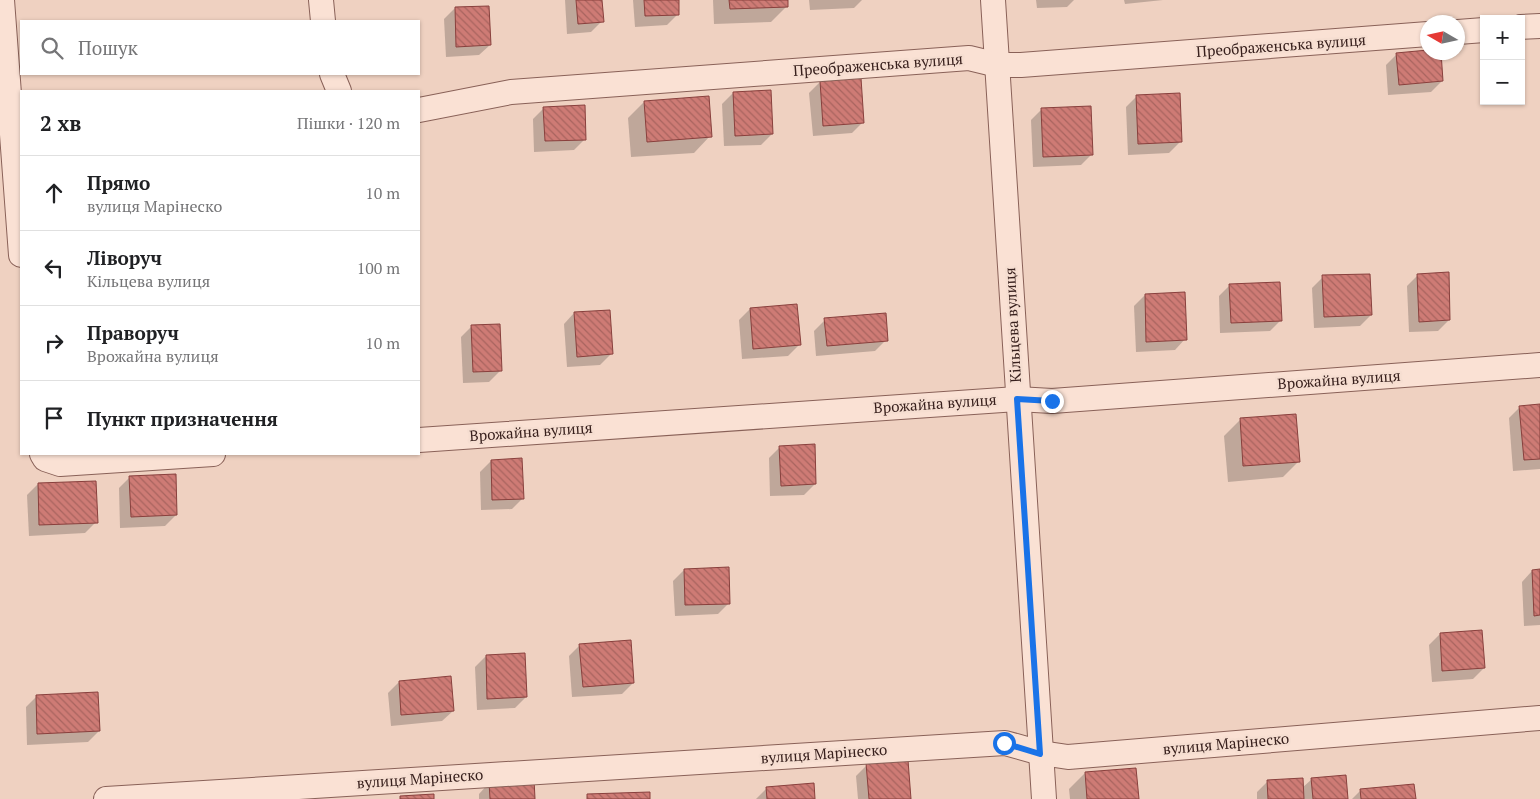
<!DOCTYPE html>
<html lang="uk">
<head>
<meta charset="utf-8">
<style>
  :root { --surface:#fff; --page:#f2f2f2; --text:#202124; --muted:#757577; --line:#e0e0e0 }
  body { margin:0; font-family:"PT Serif",serif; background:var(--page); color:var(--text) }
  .controls { position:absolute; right:15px; top:15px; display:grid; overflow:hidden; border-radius:0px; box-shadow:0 1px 4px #0004 }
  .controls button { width:45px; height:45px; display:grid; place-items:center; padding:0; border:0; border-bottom:1px solid var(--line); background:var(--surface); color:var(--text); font:25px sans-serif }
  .compass { position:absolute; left:1420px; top:15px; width:45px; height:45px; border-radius:50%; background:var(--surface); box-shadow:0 1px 4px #0004; rotate:279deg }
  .stop { position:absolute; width:15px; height:15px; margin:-11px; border:4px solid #1a73e8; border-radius:50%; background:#fff }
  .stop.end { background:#1a73e8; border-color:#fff; box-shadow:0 1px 5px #0008 }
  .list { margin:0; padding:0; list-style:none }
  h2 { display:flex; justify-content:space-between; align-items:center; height:65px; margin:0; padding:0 20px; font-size:21px }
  h2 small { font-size:16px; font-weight:400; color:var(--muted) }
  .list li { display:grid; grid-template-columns:32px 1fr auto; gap:15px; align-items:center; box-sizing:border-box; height:75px; padding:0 20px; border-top:1px solid var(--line) }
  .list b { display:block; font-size:19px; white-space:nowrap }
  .list p { margin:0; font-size:16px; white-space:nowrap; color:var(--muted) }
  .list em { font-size:16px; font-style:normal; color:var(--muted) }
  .icon { flex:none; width:28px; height:28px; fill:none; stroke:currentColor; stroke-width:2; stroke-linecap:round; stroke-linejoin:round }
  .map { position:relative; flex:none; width:1540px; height:799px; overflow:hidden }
  .search { position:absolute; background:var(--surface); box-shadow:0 1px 4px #0004; left:20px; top:20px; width:400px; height:55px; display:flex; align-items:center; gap:12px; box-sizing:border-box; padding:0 18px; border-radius:0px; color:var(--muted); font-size:19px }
  .panel { position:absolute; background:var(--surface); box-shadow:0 1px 4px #0004; left:20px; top:90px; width:400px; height:365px; border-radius:0px }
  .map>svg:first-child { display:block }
  .shadow { fill:#0003 }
  .building { fill:url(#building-back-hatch); stroke:#89403d }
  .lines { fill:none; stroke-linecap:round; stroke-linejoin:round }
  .minor-casing { stroke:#896158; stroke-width:26 }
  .minor { stroke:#fae1d4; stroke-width:24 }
  .route { stroke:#1a73e8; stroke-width:6 }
  .labels { text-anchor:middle; stroke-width:5; stroke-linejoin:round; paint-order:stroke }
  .street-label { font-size:15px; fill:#38201d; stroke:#f6ded1 }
</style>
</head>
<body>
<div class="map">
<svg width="1540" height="799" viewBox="0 0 1540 799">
  <defs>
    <pattern id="building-back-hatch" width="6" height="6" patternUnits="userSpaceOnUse" patternTransform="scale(1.25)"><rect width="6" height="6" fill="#ce7b75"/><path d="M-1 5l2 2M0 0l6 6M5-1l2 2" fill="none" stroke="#a8645f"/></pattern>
  </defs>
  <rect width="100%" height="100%" fill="#efd1c1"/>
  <g class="shadow">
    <polygon points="565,0 601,0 602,21 591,32 567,34"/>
    <polygon points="633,0 678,0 678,14 667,25 635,27"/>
    <polygon points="713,0 787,0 787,6 771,22 714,24"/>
    <polygon points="809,0 862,0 854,8 810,10"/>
    <polygon points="1036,0 1074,0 1067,7 1037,8"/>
    <polygon points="1124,0 1163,0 1125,4"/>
    <polygon points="455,8 490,45 479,55 446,57 444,19"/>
    <polygon points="1397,54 1442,81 1431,92 1388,95 1386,65"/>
    <polygon points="820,82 863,122 852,133 813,136 809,93"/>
    <polygon points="733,93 772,134 761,145 724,146 722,104"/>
    <polygon points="1137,96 1180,142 1169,153 1128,155 1126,107"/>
    <polygon points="644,102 710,136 694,153 631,157 628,118"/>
    <polygon points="544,108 585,139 574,150 534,152 533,119"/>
    <polygon points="1042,109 1092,154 1081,165 1033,167 1031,120"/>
    <polygon points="1418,275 1449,320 1438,331 1409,332 1407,286"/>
    <polygon points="1323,277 1371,315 1360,326 1314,328 1312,288"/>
    <polygon points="1230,285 1281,320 1270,331 1220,333 1219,296"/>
    <polygon points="1145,295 1185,339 1175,350 1136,352 1134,306"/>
    <polygon points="750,309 799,345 788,356 742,359 739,320"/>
    <polygon points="574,313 611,354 600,365 567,367 564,324"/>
    <polygon points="825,320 886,340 875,351 816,356 814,331"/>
    <polygon points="472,326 500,371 489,382 463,383 461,337"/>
    <polygon points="1540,405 1540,469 1513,471 1509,418 1520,407"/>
    <polygon points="1240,420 1299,461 1283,477 1228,482 1224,436"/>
    <polygon points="780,447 815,484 804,495 770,496 769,458"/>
    <polygon points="491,461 523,498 512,509 481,510 480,472"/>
    <polygon points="130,477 176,515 165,526 120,528 119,488"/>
    <polygon points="38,484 96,522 85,533 29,536 27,495"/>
    <polygon points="684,570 729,603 718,614 675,616 673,581"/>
    <polygon points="1532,571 1540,571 1540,625 1524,626 1522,582"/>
    <polygon points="1440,634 1484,668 1473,679 1432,682 1429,645"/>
    <polygon points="580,645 633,683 622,694 572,697 569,656"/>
    <polygon points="486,656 526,697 515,708 477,710 475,667"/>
    <polygon points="399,682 453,711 442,721 391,726 388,693"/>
    <polygon points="37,696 99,731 88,742 27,745 26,707"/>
    <polygon points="867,765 910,799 858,799 856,776"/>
    <polygon points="1085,773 1137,799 1070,799 1069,789"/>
    <polygon points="1312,779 1347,799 1257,799 1257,792 1268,781 1302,788"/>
    <polygon points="489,783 534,799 479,799 479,794"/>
    <polygon points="767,788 814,799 756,799"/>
    <polygon points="1361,790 1414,799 1352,799"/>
  </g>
  <g class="building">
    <polygon points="576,0 602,0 604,22 578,24"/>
    <polygon points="644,0 679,0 679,15 645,16"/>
    <polygon points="729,0 788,0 788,7 730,9"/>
    <polygon points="489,6 491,45 456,47 455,7"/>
    <polygon points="1428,50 1428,52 1441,52 1443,81 1399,85 1396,53"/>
    <polygon points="861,78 864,123 823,126 820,81"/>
    <polygon points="771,90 773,134 735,136 733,92"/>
    <polygon points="1180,93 1182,142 1138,144 1136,95"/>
    <polygon points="709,96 712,137 647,142 644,101"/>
    <polygon points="585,105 586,140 545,141 543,107"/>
    <polygon points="1091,106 1093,155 1043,157 1041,108"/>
    <polygon points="1449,272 1450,320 1419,322 1417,274"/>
    <polygon points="1370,274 1372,315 1324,317 1322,275"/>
    <polygon points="1280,282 1282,321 1231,323 1229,284"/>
    <polygon points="1185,292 1187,340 1146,342 1145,294"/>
    <polygon points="797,304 801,345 753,349 750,308"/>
    <polygon points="610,310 613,354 577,357 574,312"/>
    <polygon points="886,313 888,341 827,346 824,318"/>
    <polygon points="500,324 502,371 473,372 471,325"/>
    <polygon points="1540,404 1540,459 1524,460 1519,406"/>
    <polygon points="1296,414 1300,462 1243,466 1240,418"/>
    <polygon points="815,444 816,484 781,486 779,446"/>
    <polygon points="522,458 524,499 492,500 491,460"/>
    <polygon points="176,474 177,515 131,517 129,476"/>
    <polygon points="96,481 98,523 39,525 38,483"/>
    <polygon points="729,567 730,604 685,605 684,569"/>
    <polygon points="1540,569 1540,615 1534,616 1532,570"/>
    <polygon points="1482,630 1485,668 1442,671 1440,633"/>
    <polygon points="631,640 634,683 583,687 579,644"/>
    <polygon points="525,653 527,697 487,699 486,655"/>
    <polygon points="451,676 454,711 401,715 399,681"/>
    <polygon points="98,692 100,731 37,734 36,695"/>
    <polygon points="908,760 911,799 869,799 866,763"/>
    <polygon points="1136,768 1139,799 1087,799 1085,772"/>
    <polygon points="1346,775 1348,799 1313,799 1311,778"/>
    <polygon points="1303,778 1304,799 1268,799 1267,780"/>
    <polygon points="534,779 535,799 490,799 489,782"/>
    <polygon points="814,783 815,799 767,799 766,787"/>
    <polygon points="1414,784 1416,799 1361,799 1360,789"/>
    <polygon points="650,792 650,799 587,799 587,794"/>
    <polygon points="434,794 434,799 400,799 400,796"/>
  </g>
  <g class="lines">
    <g class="minor-casing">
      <g id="minor">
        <polyline points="2,0 21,255"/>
        <polyline points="321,0 323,21"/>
        <polyline points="993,0 1044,799"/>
        <polyline points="1521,27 1540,26"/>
        <polyline points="1458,32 1484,30"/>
        <polyline points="332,74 339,91"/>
        <polyline points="419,110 511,92 969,58 998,65 1021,65 1428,34"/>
        <polyline points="419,440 1017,399 1052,401 1540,365"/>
        <polyline points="42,454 45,459 60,464 213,454"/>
        <polyline points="106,799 1005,743 1041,753 1068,757 1540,718"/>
      </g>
    </g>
    <use href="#minor" class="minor"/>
  </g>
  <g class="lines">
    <polyline class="route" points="1004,743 1040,754 1017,399 1052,401"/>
  </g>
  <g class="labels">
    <g class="street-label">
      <text transform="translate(1281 46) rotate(-4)" y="5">Преображенська вулиця</text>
      <text transform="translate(878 65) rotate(-4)" y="5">Преображенська вулиця</text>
      <text transform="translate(1013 325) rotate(-93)" y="5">Кільцева вулиця</text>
      <text transform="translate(1339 380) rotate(-4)" y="5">Врожайна вулиця</text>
      <text transform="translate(935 404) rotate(-4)" y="5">Врожайна вулиця</text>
      <text transform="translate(531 432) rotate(-4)" y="5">Врожайна вулиця</text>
      <text transform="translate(1226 744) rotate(-5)" y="5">вулиця Марінеско</text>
      <text transform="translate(824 754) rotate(-4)" y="5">вулиця Марінеско</text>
      <text transform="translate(420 779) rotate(-4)" y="5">вулиця Марінеско</text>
    </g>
  </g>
</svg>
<div class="controls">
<button>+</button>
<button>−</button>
</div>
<svg class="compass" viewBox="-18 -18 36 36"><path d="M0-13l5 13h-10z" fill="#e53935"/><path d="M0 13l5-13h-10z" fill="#757577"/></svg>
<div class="stop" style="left:1004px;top:743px"></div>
<div class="stop end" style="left:1052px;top:401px"></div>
<div class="search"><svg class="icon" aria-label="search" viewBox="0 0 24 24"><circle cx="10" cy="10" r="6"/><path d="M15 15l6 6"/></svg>Пошук</div>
<section class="panel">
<h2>2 хв<small>Пішки · 120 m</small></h2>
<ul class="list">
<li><svg class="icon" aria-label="ahead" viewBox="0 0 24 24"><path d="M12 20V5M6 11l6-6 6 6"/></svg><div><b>Прямо</b><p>вулиця Марінеско</p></div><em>10 m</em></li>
<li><svg class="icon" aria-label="left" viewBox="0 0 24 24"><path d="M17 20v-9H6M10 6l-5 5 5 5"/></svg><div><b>Ліворуч</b><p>Кільцева вулиця</p></div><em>100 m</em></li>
<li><svg class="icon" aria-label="right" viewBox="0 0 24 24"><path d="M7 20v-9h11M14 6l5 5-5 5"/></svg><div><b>Праворуч</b><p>Врожайна вулиця</p></div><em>10 m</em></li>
<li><svg class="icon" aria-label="arrive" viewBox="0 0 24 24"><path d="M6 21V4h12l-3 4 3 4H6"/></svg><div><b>Пункт призначення</b></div></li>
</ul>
</section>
</div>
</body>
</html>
